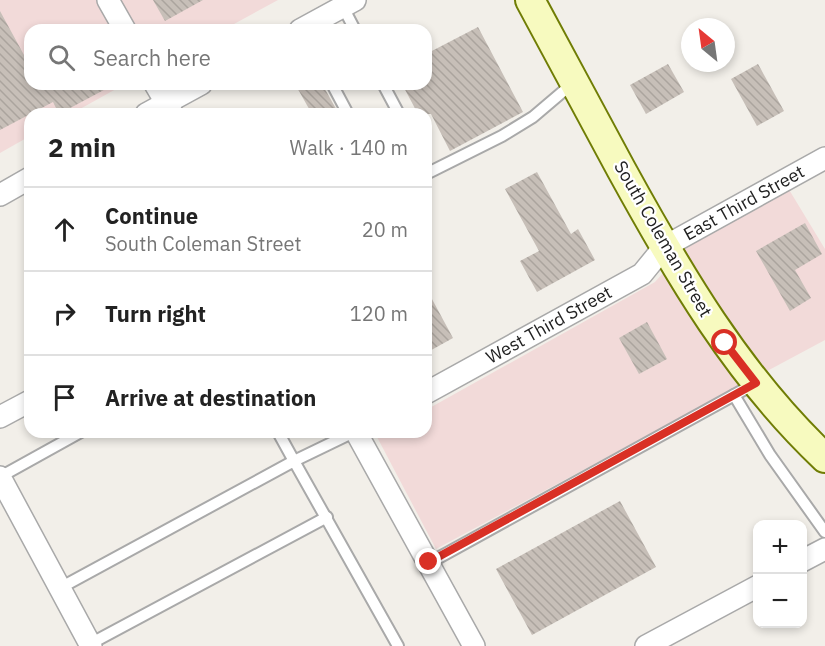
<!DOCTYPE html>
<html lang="en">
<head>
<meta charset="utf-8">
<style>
  :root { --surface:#fff; --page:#f2f2f2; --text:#222; --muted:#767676; --line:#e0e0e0 }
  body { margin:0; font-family:"IBM Plex Sans",sans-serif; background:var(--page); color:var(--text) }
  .controls { position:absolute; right:18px; bottom:18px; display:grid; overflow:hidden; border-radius:12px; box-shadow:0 3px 9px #0003 }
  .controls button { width:54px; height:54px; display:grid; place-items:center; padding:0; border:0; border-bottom:2px solid var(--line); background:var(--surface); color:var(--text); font:30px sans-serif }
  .compass { position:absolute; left:681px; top:18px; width:54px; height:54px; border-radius:50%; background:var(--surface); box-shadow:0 3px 9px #0003; rotate:331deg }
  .stop { position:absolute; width:18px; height:18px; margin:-14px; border:4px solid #d93025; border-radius:50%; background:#fff }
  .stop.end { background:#d93025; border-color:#fff; box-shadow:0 2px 6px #0008 }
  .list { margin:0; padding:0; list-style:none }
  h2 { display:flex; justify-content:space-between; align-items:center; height:78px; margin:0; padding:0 24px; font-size:26px }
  h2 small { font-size:20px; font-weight:400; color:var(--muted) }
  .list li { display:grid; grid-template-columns:39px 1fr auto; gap:18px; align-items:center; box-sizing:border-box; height:84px; padding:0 24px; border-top:2px solid var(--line) }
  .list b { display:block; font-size:22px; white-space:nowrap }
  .list p { margin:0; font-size:20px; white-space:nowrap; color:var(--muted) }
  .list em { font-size:20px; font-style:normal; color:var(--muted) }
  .icon { flex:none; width:33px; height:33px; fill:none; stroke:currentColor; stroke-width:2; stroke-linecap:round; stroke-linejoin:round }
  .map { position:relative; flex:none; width:825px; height:646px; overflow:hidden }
  .search { position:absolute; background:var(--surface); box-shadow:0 3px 9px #0003; left:24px; top:24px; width:408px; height:66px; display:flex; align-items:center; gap:15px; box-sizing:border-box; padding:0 21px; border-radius:18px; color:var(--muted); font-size:22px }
  .panel { position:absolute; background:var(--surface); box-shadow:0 3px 9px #0003; left:24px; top:108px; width:408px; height:330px; border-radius:18px }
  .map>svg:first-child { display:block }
  .commercial { fill:#f2dad9 }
  .building { fill:url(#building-back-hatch) }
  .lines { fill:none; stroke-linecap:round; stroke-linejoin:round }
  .lane-casing { stroke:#a9a9a9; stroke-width:14 }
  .street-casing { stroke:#a9a9a9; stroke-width:24 }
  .secondary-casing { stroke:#707d05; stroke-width:32 }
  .lane { stroke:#fff; stroke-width:10 }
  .street { stroke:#fff; stroke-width:21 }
  .secondary { stroke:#f7fabf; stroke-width:28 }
  .route { stroke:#d93025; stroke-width:8 }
  .labels { text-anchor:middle; stroke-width:4.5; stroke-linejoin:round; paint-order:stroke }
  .street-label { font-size:18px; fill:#222; stroke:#fff }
</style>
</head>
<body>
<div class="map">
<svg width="825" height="646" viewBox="0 0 825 646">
  <defs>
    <pattern id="building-back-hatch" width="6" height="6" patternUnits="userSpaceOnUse" patternTransform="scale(1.5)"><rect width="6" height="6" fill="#c7bfb8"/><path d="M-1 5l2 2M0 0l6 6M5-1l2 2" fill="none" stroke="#aba49e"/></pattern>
  </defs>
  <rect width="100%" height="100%" fill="#f2efe9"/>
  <g class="commercial">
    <polygon points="0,0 278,0 223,30 30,30 30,84 125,84 71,114 30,114 30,136 0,153"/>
    <polygon points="788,188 825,249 825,340 436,549 377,437 386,432 426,432 426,410 655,282 689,244"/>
  </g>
  <g class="building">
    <polygon points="153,0 203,0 165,21"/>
    <polygon points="0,11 24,55 30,51 30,84 115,84 59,114 53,102 0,130"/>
    <polygon points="478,27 523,112 450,151 431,114 418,114 402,84 426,84 426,54"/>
    <polygon points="668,64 684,92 646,114 630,85"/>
    <polygon points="758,64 784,111 757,126 731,79"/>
    <polygon points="295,84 322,84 339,114 312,114"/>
    <polygon points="537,172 571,234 578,229 595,260 537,292 520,261 539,251 505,189"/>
    <polygon points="805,223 822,254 795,270 811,298 790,311 756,251"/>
    <polygon points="426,288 453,338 426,353"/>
    <polygon points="647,322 667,359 639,374 619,338"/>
    <polygon points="620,501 656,567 532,635 496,569"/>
  </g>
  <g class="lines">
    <g class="lane-casing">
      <g id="lane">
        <polyline points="343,7 355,30"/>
        <polyline points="332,84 348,114"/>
        <polyline points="383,84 399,114"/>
        <polyline points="426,174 502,136 533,117 573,83"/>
        <polyline points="734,395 770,455 825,532"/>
        <polyline points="278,432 294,461 354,432"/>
        <polyline points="0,477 81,432"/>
        <polyline points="429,563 756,383"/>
        <polyline points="60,588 294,461 398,646"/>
        <polyline points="90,644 327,517"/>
      </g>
    </g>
    <g class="street-casing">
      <g id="street">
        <polyline points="108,0 125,30"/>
        <polyline points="300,30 355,0"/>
        <polyline points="155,84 172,113"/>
        <polyline points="146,114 201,84"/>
        <polyline points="0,195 30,178"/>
        <polyline points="426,393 642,274 664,247 825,158"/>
        <polyline points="0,417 30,401"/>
        <polyline points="356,432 474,646"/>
        <polyline points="0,477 91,646"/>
        <polyline points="802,561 825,549"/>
        <polyline points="646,646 758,586"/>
      </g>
    </g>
    <g class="secondary-casing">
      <path id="secondary" d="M530,0C560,56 591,113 621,169C678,273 738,376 825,458"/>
    </g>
    <use href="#lane" class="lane"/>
    <use href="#street" class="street"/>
    <use href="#secondary" class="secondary"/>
  </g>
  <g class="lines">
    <polyline class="route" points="429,562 756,383 725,343"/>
  </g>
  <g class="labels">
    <g class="street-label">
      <text transform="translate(744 203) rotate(-29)" y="6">East Third Street</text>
      <text transform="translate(663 239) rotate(60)" y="6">South Coleman Street</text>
      <text transform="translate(549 325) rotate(-29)" y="6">West Third Street</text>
    </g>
  </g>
</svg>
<div class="controls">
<button>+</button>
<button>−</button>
</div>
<svg class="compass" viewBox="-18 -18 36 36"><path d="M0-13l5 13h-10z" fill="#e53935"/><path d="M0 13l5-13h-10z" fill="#767676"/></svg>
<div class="stop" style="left:725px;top:343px"></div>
<div class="stop end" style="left:429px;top:562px"></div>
<div class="search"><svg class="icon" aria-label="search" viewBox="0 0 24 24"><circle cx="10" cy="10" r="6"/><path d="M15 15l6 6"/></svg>Search here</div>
<section class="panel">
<h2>2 min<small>Walk · 140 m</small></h2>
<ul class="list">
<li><svg class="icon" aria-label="ahead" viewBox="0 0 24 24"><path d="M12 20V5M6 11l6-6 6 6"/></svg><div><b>Continue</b><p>South Coleman Street</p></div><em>20 m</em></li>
<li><svg class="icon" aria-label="right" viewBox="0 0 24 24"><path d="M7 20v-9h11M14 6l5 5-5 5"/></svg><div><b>Turn right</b></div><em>120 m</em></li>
<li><svg class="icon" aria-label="arrive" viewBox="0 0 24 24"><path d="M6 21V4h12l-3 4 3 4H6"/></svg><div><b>Arrive at destination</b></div></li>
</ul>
</section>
</div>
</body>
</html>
